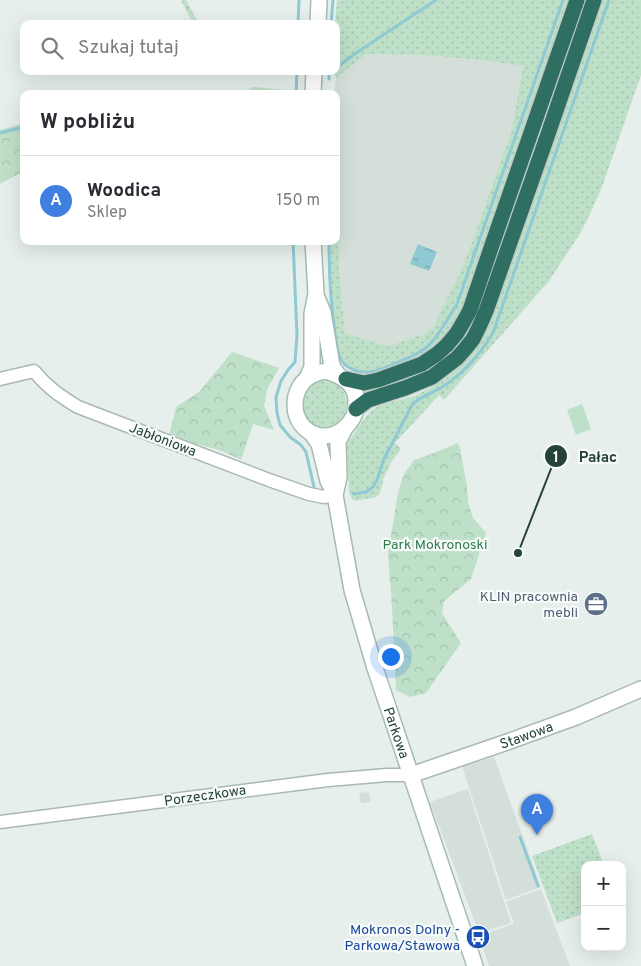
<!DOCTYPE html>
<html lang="pl">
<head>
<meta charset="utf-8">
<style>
  :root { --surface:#fff; --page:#f7f7f7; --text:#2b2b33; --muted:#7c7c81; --line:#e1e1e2; --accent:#0b8043 }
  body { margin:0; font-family:Overpass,sans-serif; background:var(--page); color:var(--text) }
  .controls { position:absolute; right:15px; bottom:15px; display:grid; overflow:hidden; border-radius:10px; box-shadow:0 5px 20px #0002 }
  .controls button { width:45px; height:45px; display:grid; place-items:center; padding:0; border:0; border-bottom:1px solid var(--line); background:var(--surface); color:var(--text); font:25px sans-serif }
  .you { position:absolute; left:390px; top:656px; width:18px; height:18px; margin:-12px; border:4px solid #fff; border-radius:50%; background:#1a73e8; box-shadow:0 0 0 8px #1a73e833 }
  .badge { display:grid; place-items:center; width:32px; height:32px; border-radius:50%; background:var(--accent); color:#fff; font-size:16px; font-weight:700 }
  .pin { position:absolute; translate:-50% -41px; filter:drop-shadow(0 1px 2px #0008) }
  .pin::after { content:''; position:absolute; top:26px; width:18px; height:15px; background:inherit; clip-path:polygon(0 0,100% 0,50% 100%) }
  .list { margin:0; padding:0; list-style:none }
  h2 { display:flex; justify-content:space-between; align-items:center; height:65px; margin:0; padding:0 20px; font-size:21px }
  h2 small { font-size:16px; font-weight:400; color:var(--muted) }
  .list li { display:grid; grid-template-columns:32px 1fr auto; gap:15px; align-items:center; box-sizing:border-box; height:90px; padding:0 20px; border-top:1px solid var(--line) }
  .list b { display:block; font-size:19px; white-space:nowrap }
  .list p { margin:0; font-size:16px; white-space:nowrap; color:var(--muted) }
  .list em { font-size:16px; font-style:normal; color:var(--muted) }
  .icon { flex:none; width:28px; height:28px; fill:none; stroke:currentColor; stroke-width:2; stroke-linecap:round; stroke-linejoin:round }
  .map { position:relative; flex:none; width:641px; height:966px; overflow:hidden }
  .search { position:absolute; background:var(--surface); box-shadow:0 5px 20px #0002; left:20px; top:20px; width:320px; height:55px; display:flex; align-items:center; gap:12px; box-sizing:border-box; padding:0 18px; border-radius:10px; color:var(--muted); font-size:19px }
  .panel { position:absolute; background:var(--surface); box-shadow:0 5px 20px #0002; left:20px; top:90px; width:320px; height:155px; border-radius:10px }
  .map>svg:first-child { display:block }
  .built { fill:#d4dfda }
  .grass { fill:url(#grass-dots) }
  .forest { fill:url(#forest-crowns) }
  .pitch { fill:#bfe0c8 }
  .water { fill:url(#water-ripples) }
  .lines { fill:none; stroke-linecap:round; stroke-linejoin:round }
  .stream { stroke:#8ec9d4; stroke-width:3 }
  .minor-casing { stroke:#a8b8b2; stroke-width:15 }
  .tertiary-casing { stroke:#a8b8b2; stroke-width:18 }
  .secondary-casing { stroke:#a4bbb3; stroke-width:18 }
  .motorway-casing { stroke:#c2cac8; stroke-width:18 }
  .minor { stroke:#fff; stroke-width:12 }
  .tertiary { stroke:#fff; stroke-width:15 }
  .secondary { stroke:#fff; stroke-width:15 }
  .motorway { stroke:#2f6f62; stroke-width:15 }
  .labels { text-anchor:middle; stroke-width:4.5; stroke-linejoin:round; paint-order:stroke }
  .street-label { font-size:14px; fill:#24423a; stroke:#f7fbf9 }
  .park-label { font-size:14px; fill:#2d7a4b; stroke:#f7fbf9 }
  .service-label { font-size:14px; fill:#4e5e75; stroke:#f7fbf9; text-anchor:end }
  .transit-label { font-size:14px; fill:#164399; stroke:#f7fbf9; text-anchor:end }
  .leader { fill:none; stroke:#24423a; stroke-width:2 }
  .callout-dot { fill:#24423a; stroke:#f7fbf9; stroke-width:2 }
  .mark-label { font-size:15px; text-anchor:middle; font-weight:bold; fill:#fff }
  .callout-label { font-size:15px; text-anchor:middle; font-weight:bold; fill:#24423a; stroke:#f7fbf9; stroke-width:4.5; stroke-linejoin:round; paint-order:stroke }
</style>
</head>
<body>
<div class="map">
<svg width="641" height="966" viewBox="0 0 641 966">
  <defs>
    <pattern id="grass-dots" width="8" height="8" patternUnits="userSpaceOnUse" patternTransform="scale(1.25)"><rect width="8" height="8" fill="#bfe0c8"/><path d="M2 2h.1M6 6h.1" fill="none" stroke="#a4c1ad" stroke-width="1.8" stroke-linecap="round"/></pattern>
    <pattern id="forest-crowns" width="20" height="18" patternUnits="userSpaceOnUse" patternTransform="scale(1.25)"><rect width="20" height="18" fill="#bfe0c8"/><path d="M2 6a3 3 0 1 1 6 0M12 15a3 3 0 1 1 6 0" fill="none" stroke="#a4c1ad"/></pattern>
    <pattern id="water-ripples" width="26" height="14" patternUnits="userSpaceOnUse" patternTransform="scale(1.25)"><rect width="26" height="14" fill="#8ec9d4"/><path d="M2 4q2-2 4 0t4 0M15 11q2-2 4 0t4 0" fill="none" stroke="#74a5ad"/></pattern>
  </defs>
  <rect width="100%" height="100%" fill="#e6efeb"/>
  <g class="built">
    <polygon points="366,54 435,56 489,61 523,65 512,128 473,240 457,279 442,312 433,327 424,334 387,346 345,333 339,267 338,222 340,219 339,198 336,195 336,94 334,94 336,78"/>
    <polygon points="494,757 541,887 506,900 462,766"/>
    <polygon points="468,789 511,923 479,933 430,802"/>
    <polygon points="369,792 371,802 361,803 359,793"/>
    <polygon points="541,889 570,966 489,966 479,936 514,924 506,902"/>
  </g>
  <g class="grass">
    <polygon points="181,0 186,0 199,24 193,24"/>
    <path d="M337,0H572L466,303C462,311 458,320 453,327C433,355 410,362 379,374L377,369C367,372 357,373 348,366C331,353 330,264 330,241H336V195L339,198L340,219L338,223L339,267L345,333L387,346L424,334L433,327L457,279L473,240L512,128L523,66L489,61L435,56L367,54L336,78L333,71H336V24H335Z"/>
    <path d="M584,0H588L480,311C475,320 471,330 465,339C444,371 400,384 364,393V391L383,385L443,357Z"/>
    <path d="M603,0H641V75L602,187L591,212L581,232L549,281L444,400L439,395L395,443L401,449L392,461L384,477L380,493L376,497L355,501L352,499L349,492L347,447L348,443L351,438C357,430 365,416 372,410C383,402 400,401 413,396C436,387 460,371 474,350C480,343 484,335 488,327Z"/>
    <circle cx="324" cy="404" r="23"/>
    <polygon points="592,834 604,865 585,865 585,913 557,923 532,856"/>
  </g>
  <g class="forest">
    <polygon points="253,87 286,90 286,94 239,94"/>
    <polygon points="24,123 24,171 0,184 0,130"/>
    <polygon points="232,352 279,368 267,390 264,406 274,430 253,424 241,460 222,451 169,436 176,407 199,392"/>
    <polygon points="458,443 460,448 467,487 468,502 473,518 486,533 471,579 444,601 442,613 461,643 426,693 410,697 396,690 392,607 388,554 398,493 404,474 414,460 434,453"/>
  </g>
  <g class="pitch">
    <polygon points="582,404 591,429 576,435 567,410"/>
    <polygon points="410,542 420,542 420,554 411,555"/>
  </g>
  <polygon class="water" points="418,244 437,252 429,271 410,264"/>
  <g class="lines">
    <g class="stream">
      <polyline points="298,24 299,0"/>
      <polyline points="331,24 333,0"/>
      <polyline points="336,68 356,53 436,0"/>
      <polyline points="329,79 329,73 332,71"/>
      <polyline points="296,94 297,71"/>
      <polyline points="0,133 24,127"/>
      <polyline points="293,241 297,335 295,362 288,370 281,381 276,397 277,413 280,425 290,437 301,445 306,452 314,487"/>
      <path d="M329,241C329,270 330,297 334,325C335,336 336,349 341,359C343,364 347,367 352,369C368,377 384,368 399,362C410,357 421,353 429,345C441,333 448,318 457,304L563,0"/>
      <path d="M354,494L366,492L373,487L377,480L384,459L412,405C419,397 430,394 439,389C462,375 479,356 493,333L609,0"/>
      <polyline points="520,837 538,886"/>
    </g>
    <g class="minor-casing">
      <g id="minor">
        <path d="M0,379L34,371C48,388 60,396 78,407L269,480L309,494L324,497L335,495"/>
        <polyline points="0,822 328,780 387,775 411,775"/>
      </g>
    </g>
    <g class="tertiary-casing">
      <g id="tertiary">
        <path id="s1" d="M411,775L510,741L576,717L641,689"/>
      </g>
    </g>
    <g class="secondary-casing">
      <g id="secondary">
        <polyline points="318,24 319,0"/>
        <polyline points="313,94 314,71"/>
        <polyline points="316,295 323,312 332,366 338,375"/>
        <path d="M326,371C343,376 358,385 356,405C356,409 355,415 352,419C348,426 342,431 335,434C329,436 323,437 317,435C288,427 288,384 315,374C318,372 323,372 326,371Z"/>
        <polyline points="307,378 312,367 312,314 316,294 313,241"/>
        <path id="s2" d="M312,434L319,444L328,481L335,495L352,590L374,665L475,966"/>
        <polyline points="335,495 339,477 338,442 344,430"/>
      </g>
    </g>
    <g class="motorway-casing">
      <g id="motorway">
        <polyline points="346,379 364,383 378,380 422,364 437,354 447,345 457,333 464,321 470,310 491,248 577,0"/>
        <polyline points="356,409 368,400 405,388 432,377 457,358 465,349 473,339 479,327 486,311 506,254 547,137 594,0"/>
      </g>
    </g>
    <use href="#minor" class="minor"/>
    <use href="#tertiary" class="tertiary"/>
    <use href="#secondary" class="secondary"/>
    <use href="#motorway" class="motorway"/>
  </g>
  <defs>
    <g id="office-disc" transform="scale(1.25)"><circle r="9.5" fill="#5c6f8a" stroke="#f7fbf9"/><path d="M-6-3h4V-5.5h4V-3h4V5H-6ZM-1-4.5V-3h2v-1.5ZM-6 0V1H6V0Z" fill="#fff"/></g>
    <g id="bus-disc" transform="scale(1.25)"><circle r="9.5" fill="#1a4fb4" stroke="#f7fbf9"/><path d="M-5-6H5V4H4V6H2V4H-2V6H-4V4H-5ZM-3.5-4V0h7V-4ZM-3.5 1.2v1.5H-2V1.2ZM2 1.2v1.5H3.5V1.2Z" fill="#fff"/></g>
  </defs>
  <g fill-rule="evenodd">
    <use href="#office-disc" x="596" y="604"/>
    <use href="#bus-disc" x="478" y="937"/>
  </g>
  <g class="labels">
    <g class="street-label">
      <text transform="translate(163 439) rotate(21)" y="5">Jabłoniowa</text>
      <text dy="5" stroke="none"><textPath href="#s2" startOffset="312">Parkowa</textPath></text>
      <text dy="5" stroke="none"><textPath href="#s1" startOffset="122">Stawowa</textPath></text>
      <text transform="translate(205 795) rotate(-8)" y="5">Porzeczkowa</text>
    </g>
    <g class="park-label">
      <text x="435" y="549">Park Mokronoski</text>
    </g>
    <g class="service-label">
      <text x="578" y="601">KLIN pracownia<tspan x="578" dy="16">mebli</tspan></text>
    </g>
    <g class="transit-label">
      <text x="460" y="934">Mokronos Dolny -<tspan x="460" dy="16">Parkowa/Stawowa</tspan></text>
    </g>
  </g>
  <path class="leader" d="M518 553L556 456"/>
  <g class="callout-dot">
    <circle cx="518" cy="553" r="5"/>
    <circle cx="556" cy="456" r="12"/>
  </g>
  <g class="mark-label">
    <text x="556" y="462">1</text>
  </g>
  <g class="callout-label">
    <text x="598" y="462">Pałac</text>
  </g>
</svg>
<div class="controls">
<button>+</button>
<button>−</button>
</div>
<div class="you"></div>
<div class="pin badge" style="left:537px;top:835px;background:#3f7fe0">A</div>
<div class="search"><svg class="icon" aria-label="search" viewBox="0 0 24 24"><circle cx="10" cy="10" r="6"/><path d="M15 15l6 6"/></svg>Szukaj tutaj</div>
<section class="panel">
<h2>W pobliżu<small></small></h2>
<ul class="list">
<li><span class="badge" style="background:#3f7fe0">A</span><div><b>Woodica</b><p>Sklep</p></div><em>150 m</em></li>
</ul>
</section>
</div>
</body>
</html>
